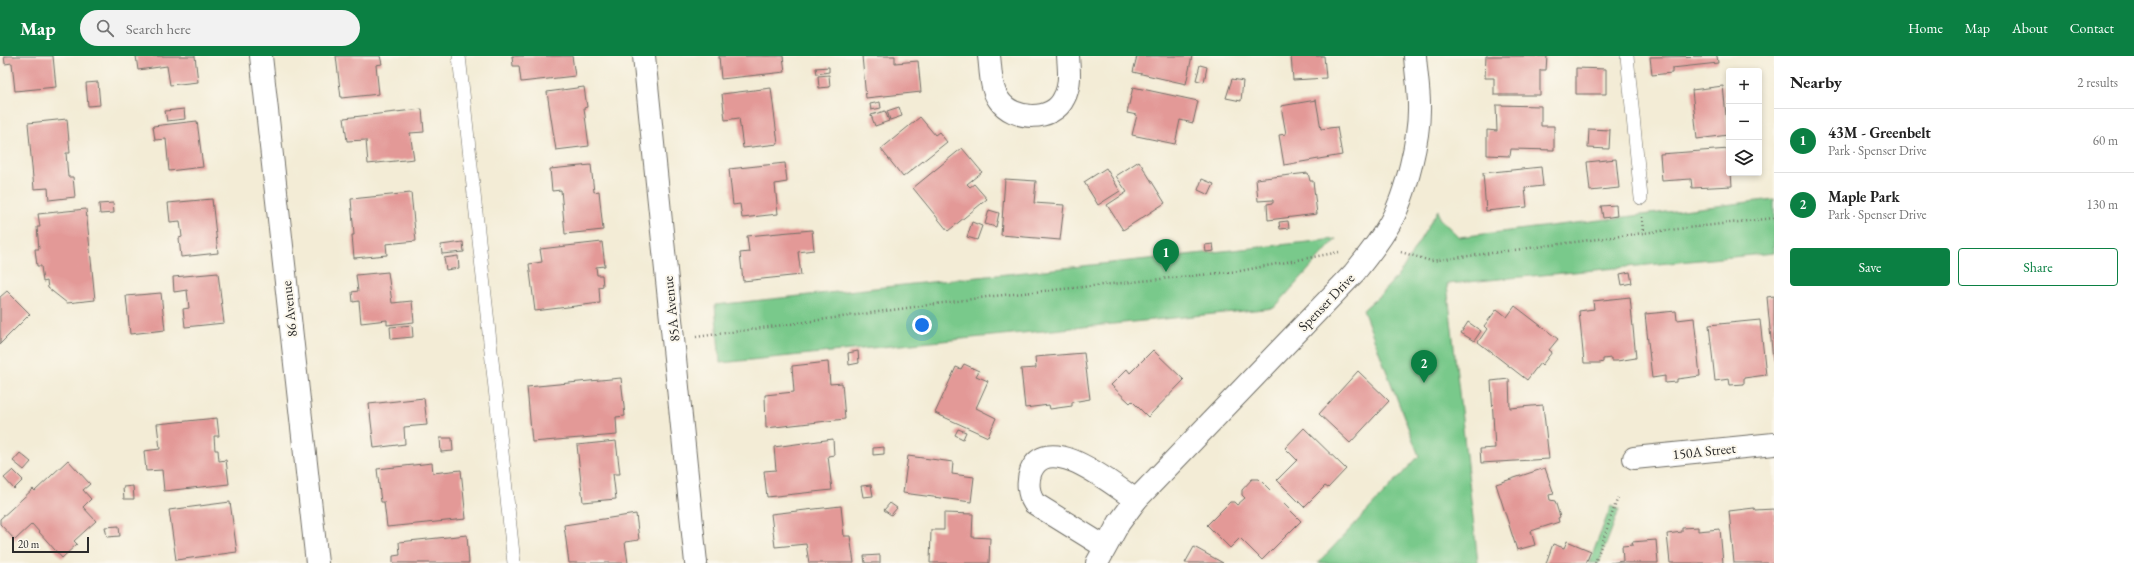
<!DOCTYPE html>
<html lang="en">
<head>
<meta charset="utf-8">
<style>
  :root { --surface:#fff; --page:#f2f2f2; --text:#222; --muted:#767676; --line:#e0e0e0; --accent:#0b8043 }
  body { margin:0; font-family:"EB Garamond",serif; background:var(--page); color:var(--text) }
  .controls { position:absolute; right:12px; top:12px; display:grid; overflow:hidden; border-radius:4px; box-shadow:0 2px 6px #0003 }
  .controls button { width:36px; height:36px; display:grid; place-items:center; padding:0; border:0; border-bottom:1px solid var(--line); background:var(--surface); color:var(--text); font:20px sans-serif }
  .scale { position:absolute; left:12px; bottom:10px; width:77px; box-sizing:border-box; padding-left:4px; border:2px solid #2b2b2b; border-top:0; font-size:11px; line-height:14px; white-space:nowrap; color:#2b2b2b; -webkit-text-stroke:3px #fbf7ec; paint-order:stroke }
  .you { position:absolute; left:922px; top:269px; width:14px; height:14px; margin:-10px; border:3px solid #fff; border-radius:50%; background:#1a73e8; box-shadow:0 0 0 6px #1a73e833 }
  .badge { display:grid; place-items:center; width:26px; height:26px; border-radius:50%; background:var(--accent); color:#fff; font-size:13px; font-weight:700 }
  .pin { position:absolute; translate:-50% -33px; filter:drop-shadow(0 1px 2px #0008) }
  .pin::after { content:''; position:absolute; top:21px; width:14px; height:12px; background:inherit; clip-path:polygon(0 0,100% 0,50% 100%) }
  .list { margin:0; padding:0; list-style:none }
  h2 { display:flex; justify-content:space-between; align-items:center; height:52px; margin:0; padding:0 16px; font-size:17px }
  h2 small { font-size:13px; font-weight:400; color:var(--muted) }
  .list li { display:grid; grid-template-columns:26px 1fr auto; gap:12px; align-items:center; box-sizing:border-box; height:64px; padding:0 16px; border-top:1px solid var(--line) }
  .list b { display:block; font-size:15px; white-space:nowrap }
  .list p { margin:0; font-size:13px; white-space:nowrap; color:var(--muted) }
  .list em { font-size:13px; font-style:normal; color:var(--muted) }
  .actions { display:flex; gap:8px; padding:12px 16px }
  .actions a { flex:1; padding:9px 0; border:1px solid var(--accent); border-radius:4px; text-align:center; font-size:14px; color:var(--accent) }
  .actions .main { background:var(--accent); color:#fff }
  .icon { flex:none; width:22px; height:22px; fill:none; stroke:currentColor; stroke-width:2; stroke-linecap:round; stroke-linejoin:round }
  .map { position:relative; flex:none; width:1774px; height:507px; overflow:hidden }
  header { display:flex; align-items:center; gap:24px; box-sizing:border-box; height:56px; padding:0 20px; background:var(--accent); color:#fff }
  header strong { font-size:19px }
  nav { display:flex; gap:22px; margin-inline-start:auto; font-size:14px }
  .search { width:280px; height:36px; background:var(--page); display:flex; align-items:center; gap:10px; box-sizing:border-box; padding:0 14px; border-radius:22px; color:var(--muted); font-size:15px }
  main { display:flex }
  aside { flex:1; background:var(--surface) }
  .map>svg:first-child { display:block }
  .green { fill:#79c98b; stroke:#527a5b }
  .building { fill:#e39997 }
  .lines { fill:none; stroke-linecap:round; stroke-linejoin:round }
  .service-casing { stroke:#716f67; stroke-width:14 }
  .minor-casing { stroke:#716f67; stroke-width:24 }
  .path { stroke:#716f67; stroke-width:2.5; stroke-dasharray:1 3; stroke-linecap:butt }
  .service { stroke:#fff; stroke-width:13 }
  .minor { stroke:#fff; stroke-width:22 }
  .labels { text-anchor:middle; stroke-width:4; stroke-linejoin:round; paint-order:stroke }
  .street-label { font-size:14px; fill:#2b2b2b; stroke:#fbf7ec }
</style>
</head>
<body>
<header>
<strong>Map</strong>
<div class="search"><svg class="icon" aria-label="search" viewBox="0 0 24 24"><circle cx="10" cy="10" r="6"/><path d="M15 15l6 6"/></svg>Search here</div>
<nav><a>Home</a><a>Map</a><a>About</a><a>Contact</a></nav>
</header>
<main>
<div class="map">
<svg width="1774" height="507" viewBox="0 0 1774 507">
  <rect width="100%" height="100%" fill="#fbf7ec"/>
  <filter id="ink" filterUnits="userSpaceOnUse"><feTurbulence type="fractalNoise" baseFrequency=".025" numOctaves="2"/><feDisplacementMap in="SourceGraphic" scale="8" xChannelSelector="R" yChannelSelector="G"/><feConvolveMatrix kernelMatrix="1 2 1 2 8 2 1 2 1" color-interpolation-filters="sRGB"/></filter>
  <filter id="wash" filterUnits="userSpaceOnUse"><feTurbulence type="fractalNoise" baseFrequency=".012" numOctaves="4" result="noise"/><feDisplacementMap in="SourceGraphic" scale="16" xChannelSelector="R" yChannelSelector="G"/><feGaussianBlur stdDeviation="0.9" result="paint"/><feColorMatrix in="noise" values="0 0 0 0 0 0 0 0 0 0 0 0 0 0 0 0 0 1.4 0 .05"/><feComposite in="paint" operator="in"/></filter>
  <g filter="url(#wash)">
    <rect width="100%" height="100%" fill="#f3ecd6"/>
    <g class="green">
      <polygon points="1774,143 1774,197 1447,228 1478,507 1318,507 1419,400 1363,254 1381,238 1400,217 1438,154 1439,162 1459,181"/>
      <polygon points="1336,183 1274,252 720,307 715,249"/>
      <polygon points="1611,450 1619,454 1599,507 1589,507"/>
    </g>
    <g id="blocks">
      <g class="building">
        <polygon points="4,0 53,0 56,31 15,35 12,7 5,8"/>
        <polygon points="136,0 195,0 198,26 170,29 167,10 138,14"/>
        <polygon points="336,0 380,0 382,8 376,9 379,38 341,42"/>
        <polygon points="512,0 572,0 575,20 521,26 519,10 513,10"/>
        <polygon points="719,0 783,0 785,16 721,23"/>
        <polygon points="862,0 895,0 895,7 918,5 921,36 866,42"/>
        <polygon points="1137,0 1192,0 1186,28 1133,16"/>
        <polygon points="1291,0 1324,0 1326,22 1293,24"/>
        <polygon points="1486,0 1547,0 1546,14 1540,14 1540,39 1494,39 1494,22 1485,22"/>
        <polygon points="1717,0 1718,7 1672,12 1672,17 1652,19 1650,1"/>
        <polygon points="1200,9 1207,11 1204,26 1196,24"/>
        <polygon points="829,11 829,16 817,18 816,12"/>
        <polygon points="1576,12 1606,13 1606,38 1576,38"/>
        <polygon points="829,19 830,31 819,32 818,20"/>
        <polygon points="1232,23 1243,25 1241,45 1226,42"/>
        <polygon points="98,26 100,49 88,50 86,27"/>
        <polygon points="1723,30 1728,79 1697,83 1692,34"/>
        <polygon points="584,31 587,51 584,52 589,90 556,94 547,36"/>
        <polygon points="1133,31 1198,45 1193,67 1180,64 1175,88 1132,79 1137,59 1127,57"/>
        <polygon points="771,32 778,88 743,92 739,62 725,64 722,38"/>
        <polygon points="1316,44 1321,73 1337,71 1342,99 1284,109 1279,79 1286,78 1281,50"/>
        <polygon points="880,46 881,52 871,54 870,48"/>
        <polygon points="1496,49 1541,50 1541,70 1554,70 1554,94 1511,93 1510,100 1487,99 1487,74 1497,75"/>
        <polygon points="899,51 902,60 890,64 887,55"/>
        <polygon points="184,53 185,63 167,65 165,55"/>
        <polygon points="422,53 424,76 410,77 414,103 368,108 366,84 347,85 344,62"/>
        <polygon points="885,55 889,65 875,70 871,59"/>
        <polygon points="920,61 935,79 939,76 947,86 903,121 881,93"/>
        <polygon points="67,63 70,97 66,97 68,121 73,121 75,141 49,144 48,132 34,133 28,67"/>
        <polygon points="197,65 203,111 169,115 166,83 155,84 153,70"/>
        <polygon points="1589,73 1610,74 1609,93 1588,92"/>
        <polygon points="962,92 982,116 967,128 970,131 974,128 987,143 948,175 913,132"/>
        <polygon points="1729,93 1729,117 1731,117 1732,130 1692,132 1691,123 1662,125 1660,98"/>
        <polygon points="1616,103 1619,132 1590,135 1587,106"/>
        <polygon points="1139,105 1165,147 1123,174 1107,149 1127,136 1116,120"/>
        <polygon points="785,107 787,126 775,128 778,158 742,162 740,148 733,149 729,113"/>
        <polygon points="591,109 594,136 599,135 603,174 565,178 561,134 552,135 550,113"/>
        <polygon points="1541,111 1543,130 1525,132 1527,151 1486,155 1483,117"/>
        <polygon points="1106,112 1120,135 1098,149 1084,126"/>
        <polygon points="1308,117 1310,125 1313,125 1317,158 1268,164 1267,148 1273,147 1273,144 1258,145 1256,123"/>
        <polygon points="1005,123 1036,125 1034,147 1064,149 1060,184 1001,179"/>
        <polygon points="1202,123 1214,128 1209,139 1198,134"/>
        <polygon points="411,137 416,185 386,188 387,199 354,202 352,179 354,179 351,143"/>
        <polygon points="212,143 218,197 181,201 179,182 182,181 180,165 170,166 168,147"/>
        <polygon points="113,147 114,157 100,158 99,148"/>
        <polygon points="1616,149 1617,160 1603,162 1601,150"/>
        <polygon points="86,153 95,244 67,247 48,232 47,225 43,226 41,210 37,210 35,193 39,193 37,171 40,171 38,158"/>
        <polygon points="989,154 999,157 996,171 985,168"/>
        <polygon points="1288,165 1289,172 1280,173 1279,166"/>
        <polygon points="972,166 982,170 977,184 967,181"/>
        <polygon points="812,174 814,194 798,196 801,219 743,225 740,197 749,196 747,180"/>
        <polygon points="463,186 464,196 442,198 441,189"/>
        <polygon points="602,186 605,210 596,211 597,219 602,219 603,230 599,231 600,247 535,255 529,208 542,206 540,193"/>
        <polygon points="1213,188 1214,195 1206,196 1205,189"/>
        <polygon points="458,200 459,212 446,214 444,202"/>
        <polygon points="388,216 392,247 412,245 414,266 387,269 387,264 361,267 359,245 353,246 352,236 358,235 356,219"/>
        <polygon points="1630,216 1632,227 1622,229 1620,218"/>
        <polygon points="218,217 224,267 185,271 183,253 189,252 187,234 174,236 173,221"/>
        <polygon points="7,235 30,258 0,288 0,241"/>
        <polygon points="161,237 165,274 130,278 126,240"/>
        <polygon points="1774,240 1774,305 1773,305 1767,241"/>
        <polygon points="1630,241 1636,302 1617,305 1611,305 1611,302 1603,303 1603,306 1600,307 1584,307 1579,255 1594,253 1593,245"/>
        <polygon points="1515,250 1558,283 1549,294 1552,296 1542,309 1540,307 1527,324 1478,286 1487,273 1484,270 1497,253 1507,261"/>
        <polygon points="1676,255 1677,264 1694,262 1700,320 1677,323 1677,326 1665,327 1665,320 1652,322 1645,258"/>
        <polygon points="1760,264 1766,319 1744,322 1744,328 1730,329 1729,323 1715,325 1709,269"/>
        <polygon points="1468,266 1481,275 1474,285 1461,277"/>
        <polygon points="412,269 413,281 391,283 390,271"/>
        <polygon points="1153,294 1184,324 1148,361 1132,345 1130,347 1111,329 1127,313 1130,317"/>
        <polygon points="858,295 859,307 849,309 848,297"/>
        <polygon points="1084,297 1090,343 1072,346 1072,350 1050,353 1049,349 1025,352 1021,313 1036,312 1035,301"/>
        <polygon points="828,306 830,328 842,327 845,363 766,372 765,339 794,336 792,310"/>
        <polygon points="964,308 979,315 976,320 988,325 976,352 996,362 988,381 935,357 956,311 961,313"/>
        <polygon points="1358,315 1389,345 1350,387 1319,358"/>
        <polygon points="621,322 625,360 616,361 617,379 532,386 527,331"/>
        <polygon points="1509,323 1510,352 1543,349 1549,403 1481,407 1480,393 1495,392 1491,325"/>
        <polygon points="424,342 427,369 404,371 405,388 374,392 369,348"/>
        <polygon points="217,362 219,380 214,380 215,394 218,394 219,405 226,404 229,428 164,435 162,414 146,415 144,395 160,393 157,368"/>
        <polygon points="1304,372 1346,413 1328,432 1325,430 1304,451 1277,424 1297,404 1285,392"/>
        <polygon points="958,373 966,376 963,383 955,379"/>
        <polygon points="440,382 452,382 453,395 441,396"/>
        <polygon points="833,383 834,399 828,400 832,434 767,441 764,415 776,414 774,391"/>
        <polygon points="616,385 620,418 613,418 616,443 583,446 577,389"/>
        <polygon points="884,391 884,398 873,399 873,392"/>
        <polygon points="20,397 31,406 24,414 13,405"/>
        <polygon points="908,400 953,406 952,418 974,421 971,446 903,437"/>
        <polygon points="68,404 90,428 83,434 91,443 83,451 96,465 74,485 77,488 62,502 32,468 15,484 0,468 0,463 33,433 35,435"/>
        <polygon points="432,407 433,417 461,414 466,463 387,471 384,446 381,446 377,413"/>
        <polygon points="1545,412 1554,438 1549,439 1550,444 1555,445 1560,461 1558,462 1559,466 1531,475 1535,489 1517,494 1496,428"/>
        <polygon points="13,414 23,424 14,433 4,422"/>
        <polygon points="1252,423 1259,423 1301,465 1262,504 1240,482 1230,492 1207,469 1230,446 1234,446 1237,449 1245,442 1242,439 1242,434"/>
        <polygon points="871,429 873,440 863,441 861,430"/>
        <polygon points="133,430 134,443 124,443 123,431"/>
        <polygon points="230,446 237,496 176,504 169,454"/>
        <polygon points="890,447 897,452 891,459 884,454"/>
        <polygon points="841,450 844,480 850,480 854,507 809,507 806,488 775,491 771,458"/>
        <polygon points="1754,452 1755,454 1774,453 1774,507 1734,507 1729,455"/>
        <polygon points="944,457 973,458 972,481 990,482 989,507 930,507 931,474 944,474"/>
        <polygon points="636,458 639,484 625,486 628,507 569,507 564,469"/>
        <polygon points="119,470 120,480 107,481 105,471"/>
        <polygon points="1698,471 1698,475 1720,473 1723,507 1670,507 1667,478 1682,476 1682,472"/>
        <polygon points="467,479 469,507 393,507 393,500 400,499 399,486"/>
        <polygon points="1656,484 1658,507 1610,507 1623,505 1622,490 1633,489 1632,486"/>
        <polygon points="1567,485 1591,495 1586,507 1546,507 1553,488 1564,492"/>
        <polygon points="1194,491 1223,507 1185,507"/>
        <polygon points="880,499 880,507 865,507 864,500"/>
      </g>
    </g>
  </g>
  <g filter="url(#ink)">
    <use href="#blocks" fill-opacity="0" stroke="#716f67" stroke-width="1"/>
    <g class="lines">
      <g class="service-casing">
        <g id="service">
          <polyline points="459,0 514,507"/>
          <polyline points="1627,0 1641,142"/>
        </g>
      </g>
      <g class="minor-casing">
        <g id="minor">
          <polyline points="261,0 317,507"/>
          <polyline points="644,0 696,507"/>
          <path d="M989,0C991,14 990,32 999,44C1013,65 1053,66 1064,42C1071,29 1069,14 1068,0"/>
          <polyline points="1634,402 1774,388"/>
          <path d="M1105,491L1034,447C1028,438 1027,425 1031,415C1049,374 1114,430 1136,444"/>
          <path d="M1097,507L1119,467L1136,444L1354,217C1367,201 1380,185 1390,167C1406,139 1420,81 1419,49C1419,33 1416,16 1415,0"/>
        </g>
      </g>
      <g class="path">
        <polyline points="1642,161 1643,177"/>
        <polyline points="1401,196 1431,205 1643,177 1774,162"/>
        <polyline points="696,281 994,240 1240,215 1339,196"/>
        <polyline points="1595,507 1618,441"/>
      </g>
      <use href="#service" class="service"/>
      <use href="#minor" class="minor"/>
    </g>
  </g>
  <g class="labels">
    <g class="street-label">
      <text transform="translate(1326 246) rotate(-46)" y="5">Spenser Drive</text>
      <text transform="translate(289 253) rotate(-96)" y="5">86 Avenue</text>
      <text transform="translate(671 253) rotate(-96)" y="5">85A Avenue</text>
      <text transform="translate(1704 395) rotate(-6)" y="5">150A Street</text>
    </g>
  </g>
</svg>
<div class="controls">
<button>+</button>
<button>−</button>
<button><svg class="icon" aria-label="layers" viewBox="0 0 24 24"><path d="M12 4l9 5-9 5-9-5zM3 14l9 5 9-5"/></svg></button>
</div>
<div class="scale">20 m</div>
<div class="you"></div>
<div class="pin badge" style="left:1166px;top:216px">1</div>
<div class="pin badge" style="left:1424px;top:327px">2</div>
</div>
<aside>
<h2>Nearby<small>2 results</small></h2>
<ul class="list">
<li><span class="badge">1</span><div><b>43M - Greenbelt</b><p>Park · Spenser Drive</p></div><em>60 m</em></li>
<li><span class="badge">2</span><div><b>Maple Park</b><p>Park · Spenser Drive</p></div><em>130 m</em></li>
</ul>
<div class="actions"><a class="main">Save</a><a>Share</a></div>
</aside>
</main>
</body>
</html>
